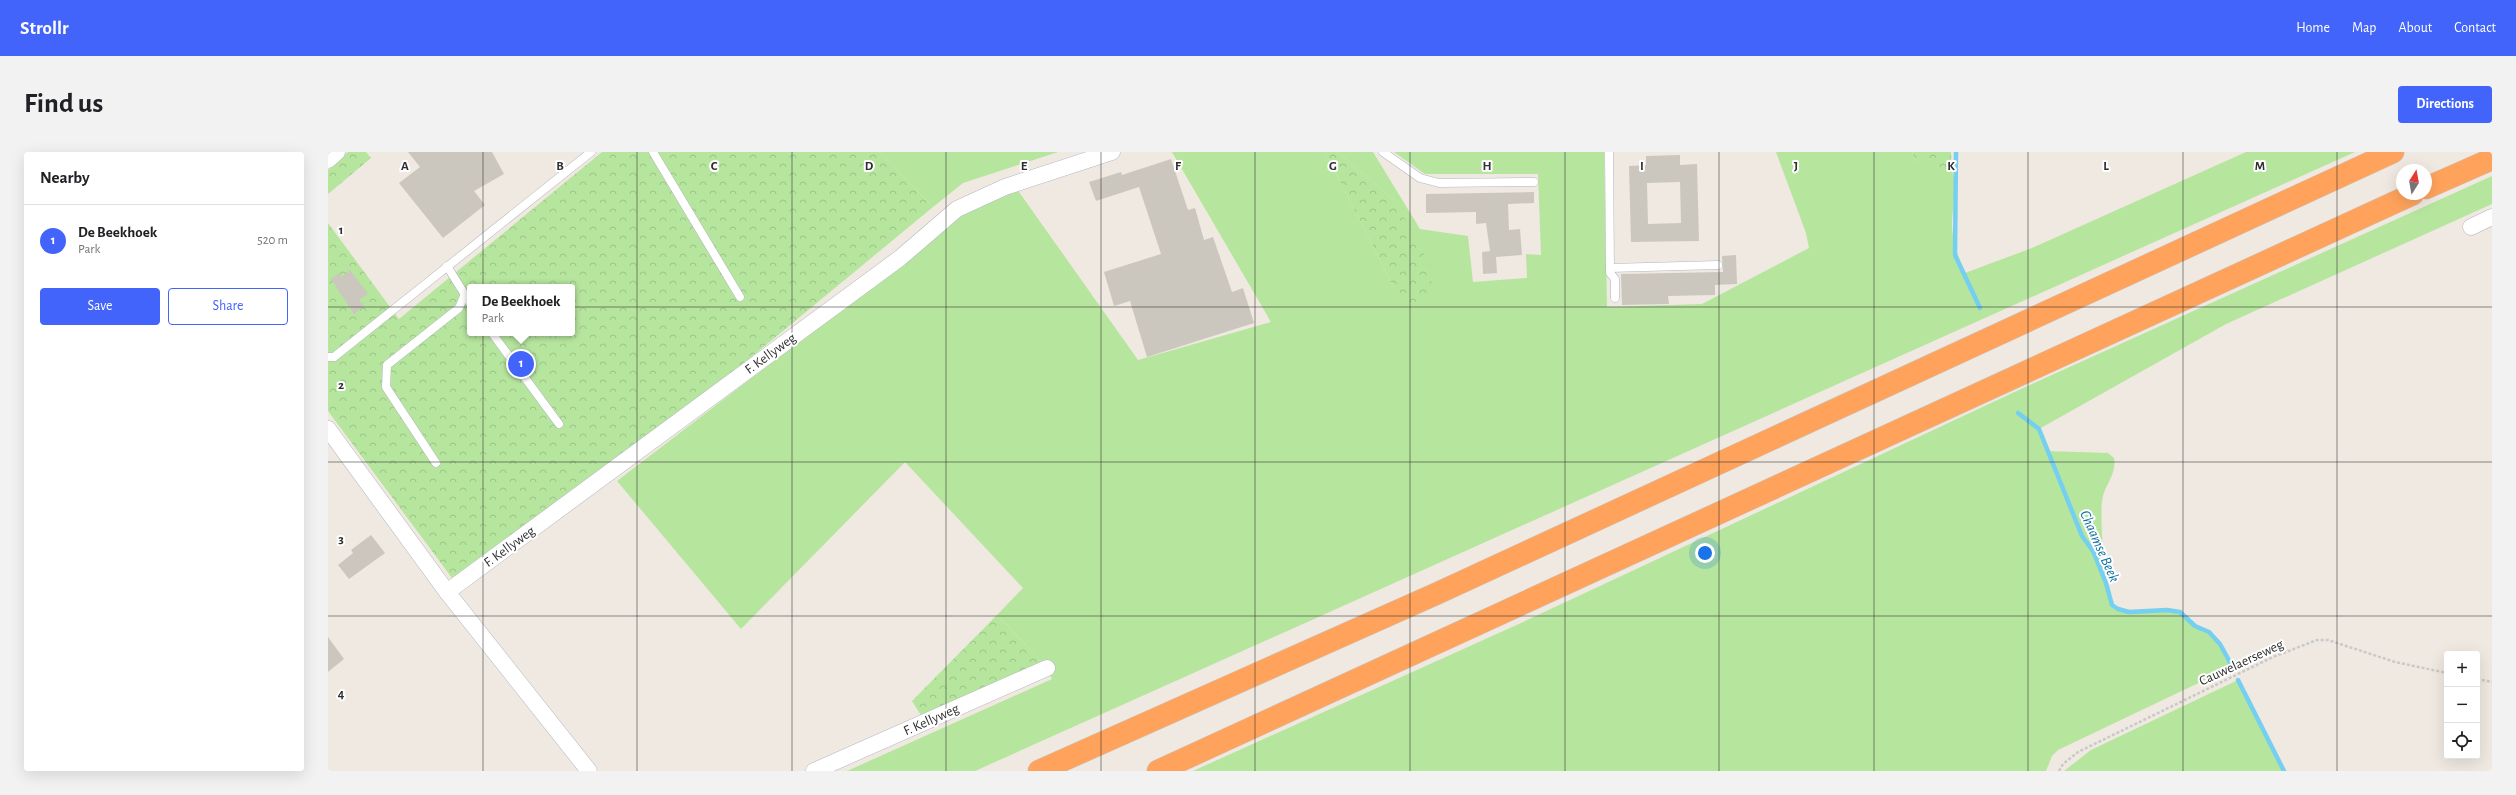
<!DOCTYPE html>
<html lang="en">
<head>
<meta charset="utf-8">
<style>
  :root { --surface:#fff; --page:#f2f2f2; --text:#202124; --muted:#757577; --line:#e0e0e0; --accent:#4264fb }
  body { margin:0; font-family:"Alegreya Sans",sans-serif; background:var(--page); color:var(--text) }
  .controls { position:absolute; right:12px; bottom:12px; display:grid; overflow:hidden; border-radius:4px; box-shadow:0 4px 16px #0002 }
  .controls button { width:36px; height:36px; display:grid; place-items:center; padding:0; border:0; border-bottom:1px solid var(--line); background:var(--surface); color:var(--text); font:20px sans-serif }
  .compass { position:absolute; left:2068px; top:12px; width:36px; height:36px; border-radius:50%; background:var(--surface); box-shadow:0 4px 16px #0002; rotate:11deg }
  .you { position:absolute; left:1377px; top:401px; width:14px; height:14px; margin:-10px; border:3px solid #fff; border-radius:50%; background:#1a73e8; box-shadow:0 0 0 6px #1a73e833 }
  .badge { display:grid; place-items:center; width:26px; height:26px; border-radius:50%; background:var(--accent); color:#fff; font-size:13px; font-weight:700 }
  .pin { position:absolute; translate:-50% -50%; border:2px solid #fff; box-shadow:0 1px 4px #0006 }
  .popup { position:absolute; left:139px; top:132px; width:108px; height:52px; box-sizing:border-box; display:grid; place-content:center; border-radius:4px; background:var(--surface); filter:drop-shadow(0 1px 3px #0005); font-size:13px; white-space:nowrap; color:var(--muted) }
  .popup b { font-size:15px; color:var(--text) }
  .popup::after { content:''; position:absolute; left:50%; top:100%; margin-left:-8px; border:8px solid transparent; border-top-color:var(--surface) }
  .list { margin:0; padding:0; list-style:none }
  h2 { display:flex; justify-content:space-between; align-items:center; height:52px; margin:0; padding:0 16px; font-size:17px }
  h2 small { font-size:13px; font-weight:400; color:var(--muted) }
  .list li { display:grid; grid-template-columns:26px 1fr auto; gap:12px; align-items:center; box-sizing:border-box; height:72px; padding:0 16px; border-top:1px solid var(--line) }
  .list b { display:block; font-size:15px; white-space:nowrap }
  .list p { margin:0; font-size:13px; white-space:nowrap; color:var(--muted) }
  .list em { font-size:13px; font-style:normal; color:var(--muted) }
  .actions { display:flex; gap:8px; padding:12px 16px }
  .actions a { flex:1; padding:9px 0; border:1px solid var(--accent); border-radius:4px; text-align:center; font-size:14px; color:var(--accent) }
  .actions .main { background:var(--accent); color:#fff }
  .icon { flex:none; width:22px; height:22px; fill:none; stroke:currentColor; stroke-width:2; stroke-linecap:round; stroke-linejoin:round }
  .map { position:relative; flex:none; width:2164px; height:619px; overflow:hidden; border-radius:4px }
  header { display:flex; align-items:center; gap:24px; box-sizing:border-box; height:56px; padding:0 20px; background:var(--accent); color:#fff }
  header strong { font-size:19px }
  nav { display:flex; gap:22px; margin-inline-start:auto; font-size:14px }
  .intro { display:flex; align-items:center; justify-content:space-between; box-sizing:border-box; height:96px; padding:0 24px }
  h1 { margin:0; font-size:28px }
  .button { padding:10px 18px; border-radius:4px; background:var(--accent); color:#fff; font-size:14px; font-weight:700 }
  main { display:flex; gap:24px; padding:0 24px }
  aside { flex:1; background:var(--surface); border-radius:4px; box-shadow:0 4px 16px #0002 }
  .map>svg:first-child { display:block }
  .grass { fill:#b6e59e }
  .forest { fill:url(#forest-crowns); fill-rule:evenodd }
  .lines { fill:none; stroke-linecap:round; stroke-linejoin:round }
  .stream { stroke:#75cff0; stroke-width:4.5 }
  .building { fill:#cbc7bf; fill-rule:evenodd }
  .service-casing { stroke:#b4b7c1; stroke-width:9 }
  .minor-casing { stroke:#b4b7c1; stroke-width:17 }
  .motorway-casing { stroke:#c9c9c9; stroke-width:23 }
  .path { stroke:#c9c9c9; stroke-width:2.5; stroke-dasharray:3 2; stroke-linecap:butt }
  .service { stroke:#fff; stroke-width:8 }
  .minor { stroke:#fff; stroke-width:16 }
  .motorway { stroke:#ffa35c; stroke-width:22 }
  .grid { fill:none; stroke:#2e2e2e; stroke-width:1; stroke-opacity:0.55 }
  .labels { text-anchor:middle; stroke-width:4; stroke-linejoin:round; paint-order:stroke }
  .street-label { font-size:14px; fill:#2e2e2e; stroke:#fff }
  .water-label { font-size:15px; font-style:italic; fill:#0d6fa3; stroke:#fff }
  .grid-label { font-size:13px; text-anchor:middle; font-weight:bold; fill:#2e2e2e; stroke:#fff; stroke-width:4; stroke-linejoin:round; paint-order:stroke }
</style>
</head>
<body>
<header>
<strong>Strollr</strong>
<nav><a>Home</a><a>Map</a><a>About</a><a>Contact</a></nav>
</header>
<div class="intro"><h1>Find us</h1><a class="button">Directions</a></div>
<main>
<aside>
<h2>Nearby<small></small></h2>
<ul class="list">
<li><span class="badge">1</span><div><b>De Beekhoek</b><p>Park</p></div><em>520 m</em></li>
</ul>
<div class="actions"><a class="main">Save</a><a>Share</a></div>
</aside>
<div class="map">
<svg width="2164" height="619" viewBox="0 0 2164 619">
  <defs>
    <pattern id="forest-crowns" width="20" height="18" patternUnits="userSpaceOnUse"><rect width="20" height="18" fill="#b6e59e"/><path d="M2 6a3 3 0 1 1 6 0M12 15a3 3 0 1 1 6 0" fill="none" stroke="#9dc588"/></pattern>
  </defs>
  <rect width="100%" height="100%" fill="#efe9e1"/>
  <g class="grass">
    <polygon points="551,0 730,0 635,31 605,55"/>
    <path d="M844,0H997L1065,134L1067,49L1009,0H1045L1092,77L1140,84L1145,130L1199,126L1198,102L1213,103L1210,22H1097L1066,0H1276L1279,155L1374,152L1481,96L1478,81L1448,0H1584L1588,9L1622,16C1631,25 1624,58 1624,71C1624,89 1630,104 1637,121L1704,96L1918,0H2027L647,619H519L724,527L716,512L669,463L695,436L577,310L413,477L289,329L502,166L633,51L684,30L810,208L943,170Z"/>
    <path d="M2164,24V52L1898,172L1711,277L1719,299L1780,301L1786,306C1789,323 1776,333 1774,349C1772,366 1776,438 1783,452C1793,469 1835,455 1851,459C1856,461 1861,470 1866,474C1870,476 1875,477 1880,480C1892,487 1897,503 1904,515L1730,598L1724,604L1718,619H865L1193,471L1693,237Z"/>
    <polygon points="1910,528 1956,619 1736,619 1763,598"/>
  </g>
  <g class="forest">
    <polygon points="20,0 38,0 43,6 0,42 0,18"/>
    <path d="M274,0H551L605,55L410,216L124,426L0,259V71L71,167ZM142,135H244V181H142Z"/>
    <polygon points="997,0 1009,0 1067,49 1107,122 1089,160 1065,134"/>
    <polygon points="1584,0 1623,0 1624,19 1588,9"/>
    <polygon points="669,463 716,512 594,565 584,549"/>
  </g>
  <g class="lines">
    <g class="stream">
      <polyline points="1628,0 1627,103 1652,156"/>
      <polyline points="1690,261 1711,277 1754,384 1765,399 1778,431 1784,453 1790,457 1801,460 1839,458 1852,460 1867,474 1881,480 1892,492 1904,514"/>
      <polyline points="1910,528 1956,619"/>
    </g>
  </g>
  <g class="building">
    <polygon points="80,0 164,0 176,22 146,39 157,53 115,86 71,31 92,15"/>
    <path d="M1352,3V13L1369,12L1371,89L1303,90L1301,14L1318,13V4ZM1352,30L1353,71L1320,72L1319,31Z"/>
    <polygon points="843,7 860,58 867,56 876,88 885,85 904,140 915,136 926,171 819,205 802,149 786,154 776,120 833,102 811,35 768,49 761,30 793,20 794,23"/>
    <polygon points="1206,40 1206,51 1180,52 1181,78 1192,77 1194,103 1168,105 1169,121 1155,122 1154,100 1162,99 1158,71 1148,72 1148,60 1098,61 1098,42"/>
    <polygon points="1408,103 1409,132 1387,133 1387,143 1340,144 1341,152 1294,153 1293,122 1395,120 1394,104"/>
    <polygon points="22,118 40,142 31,148 36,154 26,162 3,127 11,121 13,125"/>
    <polygon points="43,383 57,401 21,427 10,413 25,401 23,398"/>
    <polygon points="0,485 16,507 0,520"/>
  </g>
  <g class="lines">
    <g class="service-casing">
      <g id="service">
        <polyline points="325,0 412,145"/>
        <polyline points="1055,0 1092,26 1111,31 1206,30"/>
        <polyline points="1281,0 1282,121 1287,127 1287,146"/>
        <polyline points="119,114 142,151"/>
        <polyline points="1282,116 1390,113"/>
        <polyline points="164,181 231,272"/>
        <polyline points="0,205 6,205 263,0"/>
        <polyline points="108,311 58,235 59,213 131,156 136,144"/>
      </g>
    </g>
    <g class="minor-casing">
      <g id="minor">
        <polyline points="0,8 9,0"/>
        <polyline points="2143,75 2164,65"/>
        <polyline points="0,277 119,440 261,619"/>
        <polyline points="119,440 572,106 629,57 677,35 784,0"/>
        <polyline points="486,619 719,516"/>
      </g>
    </g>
    <g class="motorway-casing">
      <g id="motorway">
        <polyline points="2098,36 2164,7"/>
        <polyline points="711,619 1110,441 2065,0"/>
        <polyline points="830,619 2085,42"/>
      </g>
    </g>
    <g class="path">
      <polyline points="2149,527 2164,530"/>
      <polyline points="1731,619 1735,612 1750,600 1945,505 1989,488 2000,488 2067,510 2119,521"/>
    </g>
    <use href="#service" class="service"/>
    <use href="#minor" class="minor"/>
    <use href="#motorway" class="motorway"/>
  </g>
  <path class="grid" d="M155,0V619M309,0V619M464,0V619M618,0V619M773,0V619M927,0V619M1082,0V619M1237,0V619M1391,0V619M1546,0V619M1700,0V619M1855,0V619M2009,0V619M0,155H2164M0,310H2164M0,464H2164"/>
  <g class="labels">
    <g class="street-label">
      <text transform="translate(442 201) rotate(-36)" y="5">F. Kellyweg</text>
      <text transform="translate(181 394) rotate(-36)" y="5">F. Kellyweg</text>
      <text transform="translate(1913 510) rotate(-25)" y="5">Cauwelaerseweg</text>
      <text transform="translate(603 567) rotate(-24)" y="5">F. Kellyweg</text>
    </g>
    <g class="water-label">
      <text transform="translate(1772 394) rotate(66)" y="5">Chaamse Beek</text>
    </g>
  </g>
  <g class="grid-label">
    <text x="77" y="18">A</text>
    <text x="232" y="18">B</text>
    <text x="386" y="18">C</text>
    <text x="541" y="18">D</text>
    <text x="696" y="18">E</text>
    <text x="850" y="18">F</text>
    <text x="1005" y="18">G</text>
    <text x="1159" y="18">H</text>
    <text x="1314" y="18">I</text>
    <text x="1468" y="18">J</text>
    <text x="1623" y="18">K</text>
    <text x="1778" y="18">L</text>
    <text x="1932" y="18">M</text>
    <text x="13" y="82">1</text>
    <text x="13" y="237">2</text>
    <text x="13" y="391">3</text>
    <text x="13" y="546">4</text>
  </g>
</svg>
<div class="controls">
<button>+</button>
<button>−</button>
<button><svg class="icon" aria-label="locate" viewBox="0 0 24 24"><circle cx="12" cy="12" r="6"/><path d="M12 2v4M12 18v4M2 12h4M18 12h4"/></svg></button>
</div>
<svg class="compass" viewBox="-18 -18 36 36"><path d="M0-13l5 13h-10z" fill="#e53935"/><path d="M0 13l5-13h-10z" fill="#757577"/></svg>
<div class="you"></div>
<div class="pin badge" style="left:193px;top:212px">1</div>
<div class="popup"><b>De Beekhoek</b>Park</div>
</div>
</main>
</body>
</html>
